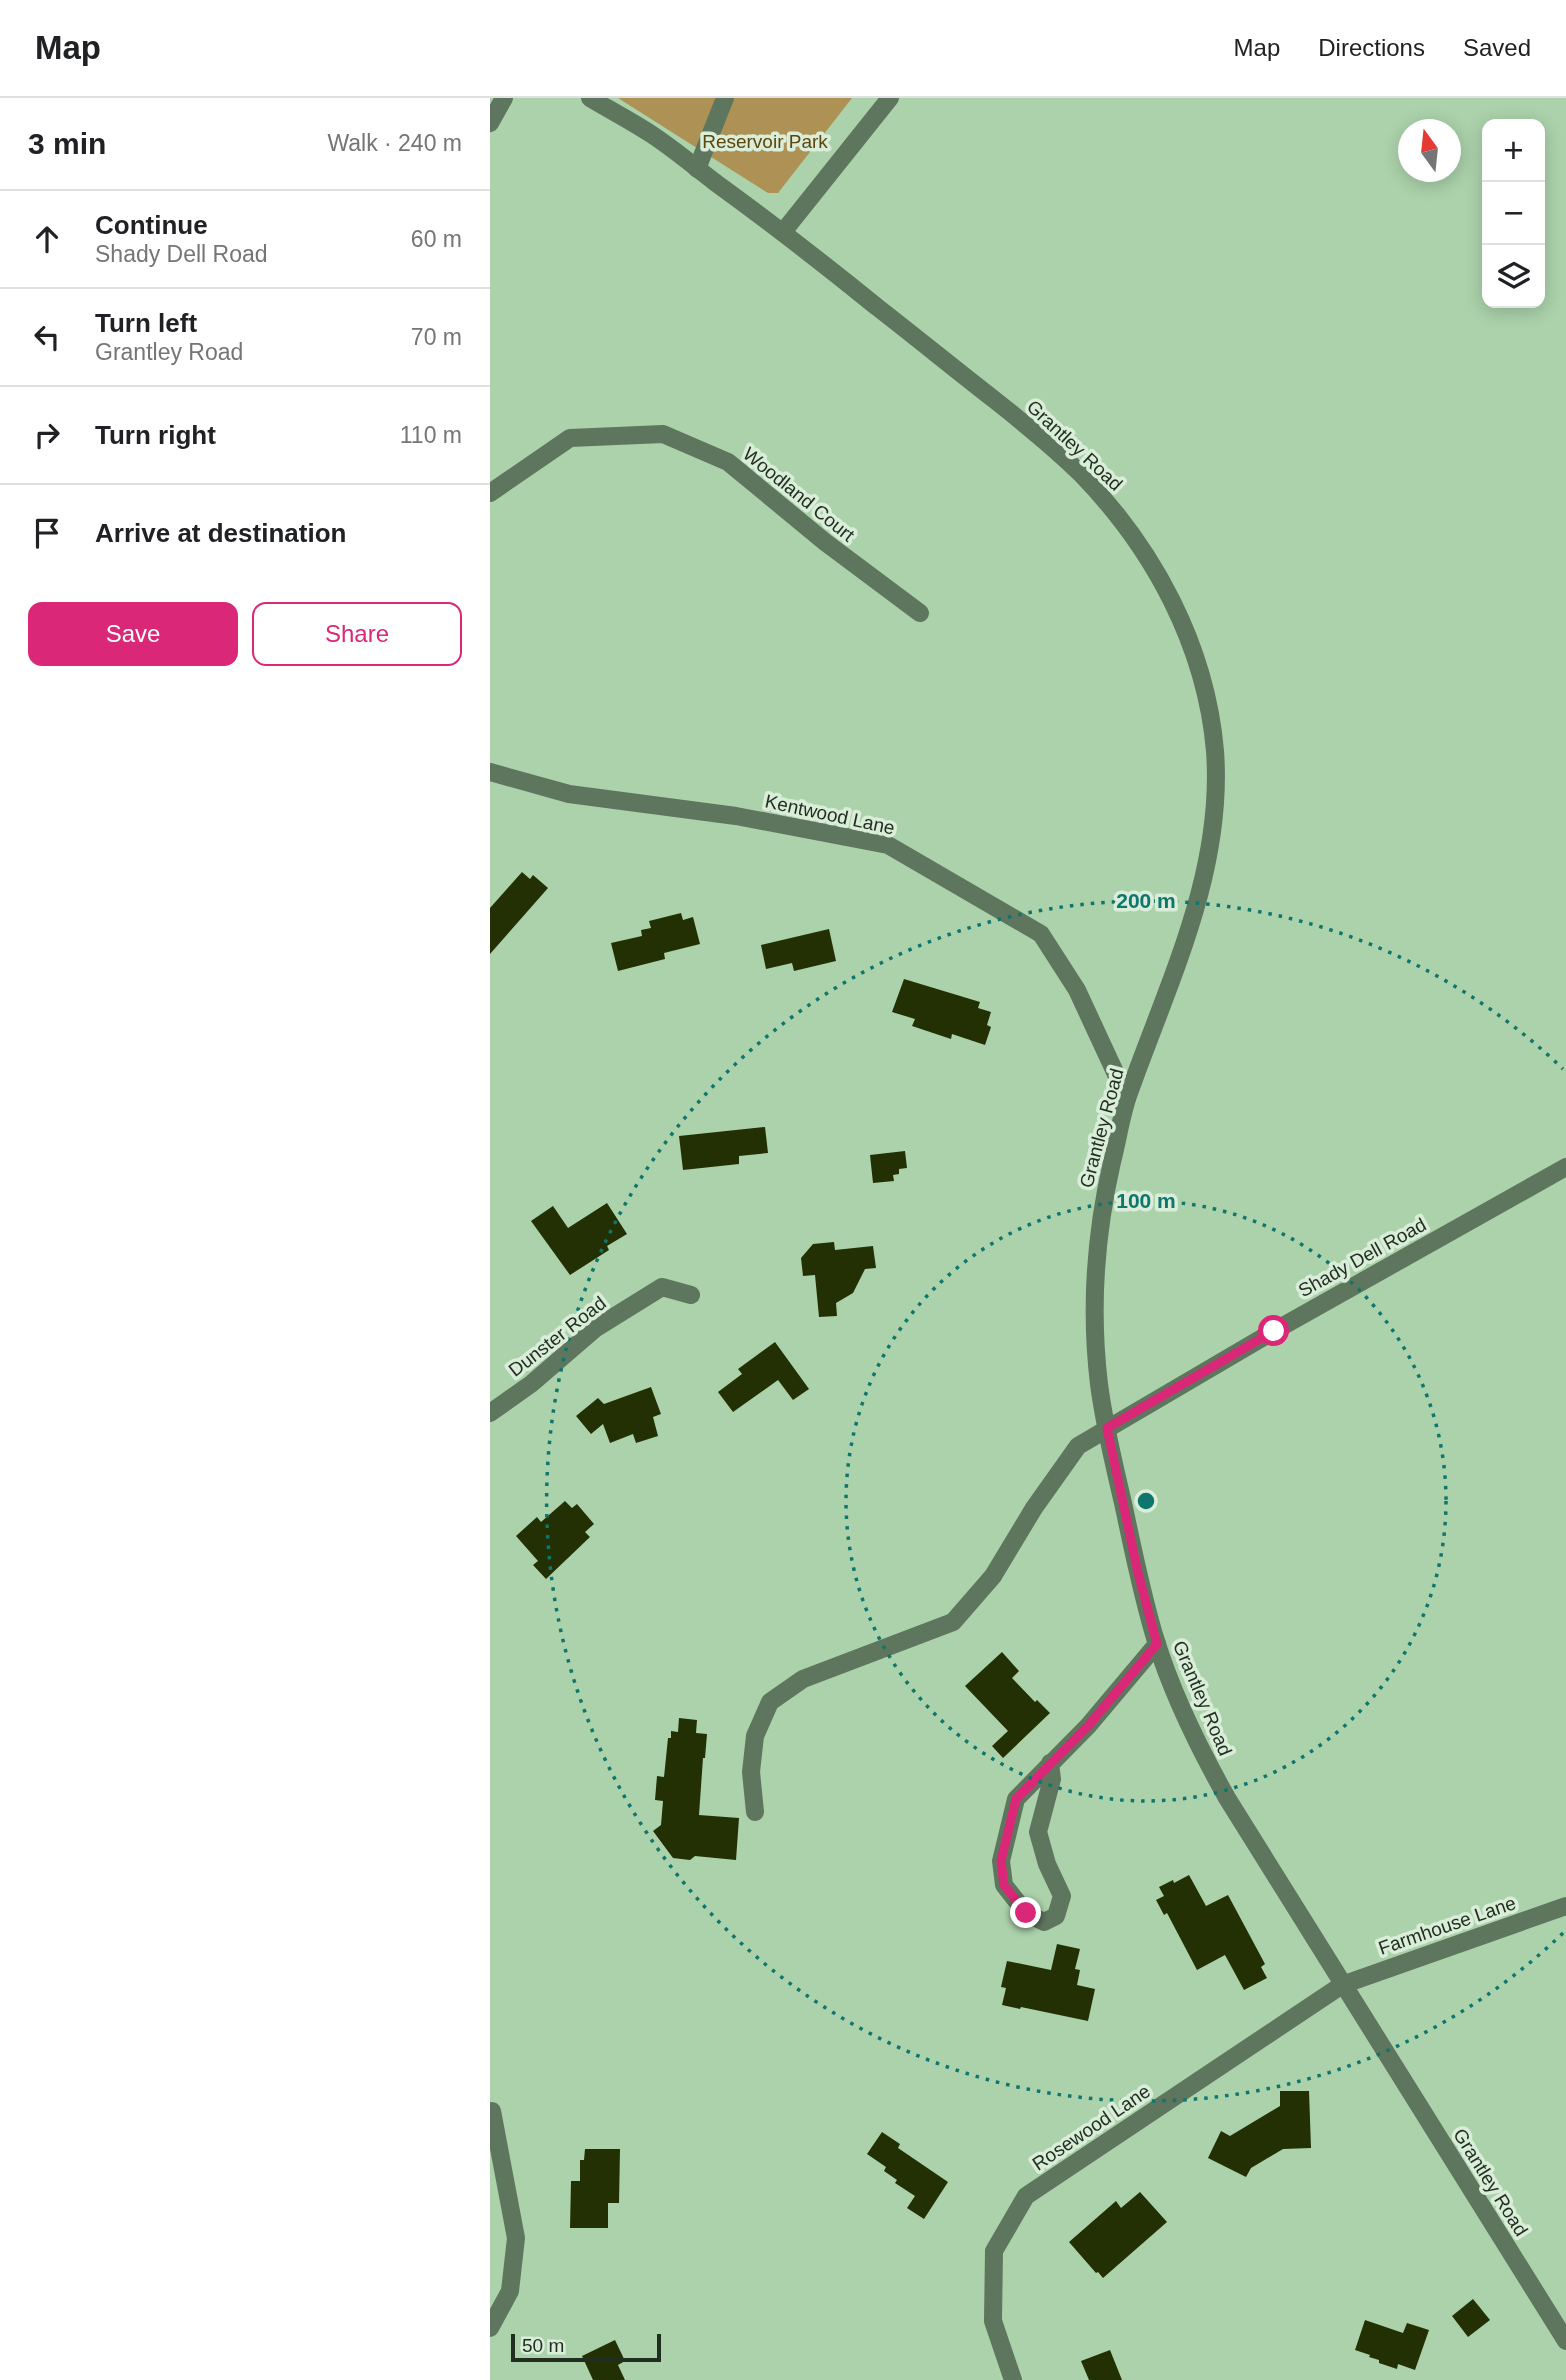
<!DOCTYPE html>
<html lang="en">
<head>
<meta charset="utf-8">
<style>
  :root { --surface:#fff; --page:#f6f6f6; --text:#202124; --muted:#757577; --line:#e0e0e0; --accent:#db2777 }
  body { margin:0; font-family:Helvetica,sans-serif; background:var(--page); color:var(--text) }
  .controls { position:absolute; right:21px; top:21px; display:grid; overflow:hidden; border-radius:14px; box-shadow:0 4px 18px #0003 }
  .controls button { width:63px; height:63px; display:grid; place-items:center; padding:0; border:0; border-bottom:2px solid var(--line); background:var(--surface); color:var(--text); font:35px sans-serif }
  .compass { position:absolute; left:908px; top:21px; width:63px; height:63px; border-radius:50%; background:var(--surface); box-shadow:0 4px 18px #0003; rotate:345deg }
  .scale { position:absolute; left:21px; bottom:18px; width:150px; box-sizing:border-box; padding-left:7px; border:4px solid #1f2e1f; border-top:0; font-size:19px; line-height:24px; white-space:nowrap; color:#1f2e1f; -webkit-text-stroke:5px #d9edd9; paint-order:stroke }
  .stop { position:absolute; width:21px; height:21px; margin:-16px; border:5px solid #db2777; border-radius:50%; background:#fff }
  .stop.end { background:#db2777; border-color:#fff; box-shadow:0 2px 7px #0008 }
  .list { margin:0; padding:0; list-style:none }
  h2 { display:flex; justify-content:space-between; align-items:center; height:91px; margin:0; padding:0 28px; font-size:30px }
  h2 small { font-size:23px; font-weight:400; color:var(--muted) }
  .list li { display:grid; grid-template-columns:46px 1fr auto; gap:21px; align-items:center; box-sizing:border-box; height:98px; padding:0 28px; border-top:2px solid var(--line) }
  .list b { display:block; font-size:26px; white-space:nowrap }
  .list p { margin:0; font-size:23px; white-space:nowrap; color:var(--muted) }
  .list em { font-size:23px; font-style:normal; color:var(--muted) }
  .actions { display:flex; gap:14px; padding:21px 28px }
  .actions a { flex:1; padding:16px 0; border:2px solid var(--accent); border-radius:14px; text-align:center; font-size:24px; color:var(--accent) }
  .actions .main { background:var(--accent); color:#fff }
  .icon { flex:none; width:38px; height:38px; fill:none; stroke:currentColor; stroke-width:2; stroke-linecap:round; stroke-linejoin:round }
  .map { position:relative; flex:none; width:1076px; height:2282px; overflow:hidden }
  header { display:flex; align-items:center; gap:42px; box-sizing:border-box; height:98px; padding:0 35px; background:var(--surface); border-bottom:2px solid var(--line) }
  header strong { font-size:33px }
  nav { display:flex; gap:38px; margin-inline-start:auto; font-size:24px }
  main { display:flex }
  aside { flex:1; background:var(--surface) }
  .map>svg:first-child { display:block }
  .green { fill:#ad9155 }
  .building { fill:#233003 }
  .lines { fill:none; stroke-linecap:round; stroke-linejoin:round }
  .minor { stroke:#5e755e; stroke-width:18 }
  .route { stroke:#db2777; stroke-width:9 }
  .ring { fill:none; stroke:#0f766e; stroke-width:3.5; stroke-dasharray:3.5 7 }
  .labels { text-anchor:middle; stroke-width:7; stroke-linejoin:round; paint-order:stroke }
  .park-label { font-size:19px; fill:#5d460c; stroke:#d9edd9 }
  .street-label { font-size:19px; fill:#1f2e1f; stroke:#d9edd9 }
  .centre { fill:#0f766e; stroke:#d9edd9; stroke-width:3.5 }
  .ring-label { font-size:21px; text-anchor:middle; font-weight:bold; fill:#0f766e; stroke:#d9edd9; stroke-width:7; stroke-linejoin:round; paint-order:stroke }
</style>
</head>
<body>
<header>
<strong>Map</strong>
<nav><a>Map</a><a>Directions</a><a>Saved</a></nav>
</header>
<main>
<aside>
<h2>3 min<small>Walk · 240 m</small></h2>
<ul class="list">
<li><svg class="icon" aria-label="ahead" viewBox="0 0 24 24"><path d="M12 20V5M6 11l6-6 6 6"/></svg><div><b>Continue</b><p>Shady Dell Road</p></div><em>60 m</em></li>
<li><svg class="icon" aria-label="left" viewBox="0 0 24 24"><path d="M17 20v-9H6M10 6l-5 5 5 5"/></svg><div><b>Turn left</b><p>Grantley Road</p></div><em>70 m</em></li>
<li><svg class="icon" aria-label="right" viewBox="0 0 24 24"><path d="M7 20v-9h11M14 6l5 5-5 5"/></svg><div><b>Turn right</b></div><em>110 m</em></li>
<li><svg class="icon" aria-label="arrive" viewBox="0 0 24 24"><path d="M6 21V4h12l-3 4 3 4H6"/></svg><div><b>Arrive at destination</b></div></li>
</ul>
<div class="actions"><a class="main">Save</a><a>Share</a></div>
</aside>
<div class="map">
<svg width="1076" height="2282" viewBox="0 0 1076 2282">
  <rect width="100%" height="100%" fill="#abd2ab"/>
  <polygon class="green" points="128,0 362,0 288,95 278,95"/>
  <g class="building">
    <polygon points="32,774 40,781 43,777 58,790 0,856 0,810"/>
    <polygon points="191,815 193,822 203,819 210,846 174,855 175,861 128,873 121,845 152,838 151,832 161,830 159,823"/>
    <polygon points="339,831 346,863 304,873 302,865 276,871 271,847"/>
    <polygon points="414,881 490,904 488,910 501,914 497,927 501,929 495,947 462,936 461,941 422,928 425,921 402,914"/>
    <polygon points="275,1029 278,1055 249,1058 249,1066 193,1072 189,1038"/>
    <polygon points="415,1053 417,1070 409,1071 409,1076 403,1077 404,1083 383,1085 380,1057"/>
    <polygon points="117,1105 137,1136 117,1148 119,1152 80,1177 41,1123 63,1108 78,1130"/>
    <polygon points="344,1144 345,1152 383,1148 386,1170 375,1171 363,1195 346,1205 347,1218 329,1219 325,1177 313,1178 311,1160 323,1146"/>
    <polygon points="285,1244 319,1291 303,1302 288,1282 243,1314 228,1294 252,1276 248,1271"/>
    <polygon points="161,1289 171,1316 163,1319 168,1338 146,1345 143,1336 120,1345 113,1326 101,1336 86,1318 108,1300 114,1306"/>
    <polygon points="75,1403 82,1410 87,1406 104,1426 95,1434 100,1439 56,1481 43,1467 48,1463 26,1438 47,1419 51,1424"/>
    <polygon points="512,1554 529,1573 522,1580 545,1604 547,1602 560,1615 513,1660 502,1648 518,1633 475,1588"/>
    <polygon points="189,1620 207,1622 206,1635 217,1636 215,1660 213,1660 209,1717 249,1720 246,1762 205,1758 200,1762 183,1760 163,1733 171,1727 173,1703 165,1702 167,1678 174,1679 178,1640 181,1640 181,1633 188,1634"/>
    <polygon points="699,1777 716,1808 738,1797 775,1866 771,1869 777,1880 754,1892 735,1857 707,1872 677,1815 674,1817 666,1802 674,1798 669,1789 683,1782 684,1785"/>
    <polygon points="567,1846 590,1851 585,1871 590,1872 587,1887 605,1891 598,1923 531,1909 530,1911 512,1907 516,1890 511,1889 517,1863 561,1872"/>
    <polygon points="790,1993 819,1993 821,2050 793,2051 761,2070 756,2079 718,2060 731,2033 740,2038 790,2008"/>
    <polygon points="392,2034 410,2046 408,2050 458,2084 434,2121 417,2110 425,2098 405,2085 407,2082 394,2073 396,2069 377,2056"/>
    <polygon points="95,2051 130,2051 129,2105 118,2105 118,2130 80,2130 81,2083 90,2083 90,2062 94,2062"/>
    <polygon points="650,2094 677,2124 613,2180 608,2174 606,2175 579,2144 626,2103 631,2110"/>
    <polygon points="983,2201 1000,2222 978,2239 962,2218"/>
    <polygon points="875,2222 913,2235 917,2225 939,2232 925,2272 908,2266 907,2271 889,2265 889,2262 879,2259 880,2257 865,2252"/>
    <polygon points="125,2242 135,2263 128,2267 135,2282 103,2282 92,2258"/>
    <polygon points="620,2252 632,2282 599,2282 591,2263"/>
  </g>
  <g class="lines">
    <g class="minor">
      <path d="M100,0C120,12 141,23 161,36C184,51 205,69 226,85C281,125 334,166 387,209C427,240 466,272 506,303C535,326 565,350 591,376C664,451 716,548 725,653C734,774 678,885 639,995C631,1017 628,1041 622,1064C605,1138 600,1211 609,1286C614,1326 624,1366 633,1405C643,1451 652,1498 666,1543C683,1598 709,1650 737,1700L1076,2243"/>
      <polyline points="0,25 14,0"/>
      <polyline points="207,71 235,0"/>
      <polyline points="293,134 400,0"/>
      <polyline points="0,395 80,340 173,336 238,364 335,444 430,515"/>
      <polyline points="0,674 79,696 246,718 398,747 551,836 587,892 637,1000"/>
      <polyline points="0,1315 41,1286 106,1230 172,1189 201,1197"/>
      <polyline points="560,1665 562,1681 548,1734 557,1766 572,1798 566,1818 554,1824 536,1815 514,1787 511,1763 526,1701 598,1628 667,1546"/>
      <polyline points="265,1714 261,1674 265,1638 280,1604 313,1581 463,1524 503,1478 544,1410 588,1348 784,1233 1076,1069"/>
      <polyline points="0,2230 20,2193 26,2140 2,2013"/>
      <polyline points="523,2282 503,2223 504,2153 536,2098 852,1887 1076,1808"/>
    </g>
  </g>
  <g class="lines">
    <polyline class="route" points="536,1815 514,1787 511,1763 526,1701 598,1628 667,1546 648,1475 617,1330 784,1233"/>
  </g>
  <g class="ring">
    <circle cx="656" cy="1403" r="300"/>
    <path d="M1073 1835A600 600 0 1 1 1073 971"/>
  </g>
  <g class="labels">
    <g class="park-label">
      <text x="275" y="50">Reservoir Park</text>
    </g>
    <g class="street-label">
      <text transform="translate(585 347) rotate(43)" y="7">Grantley Road</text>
      <text transform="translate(309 396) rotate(39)" y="7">Woodland Court</text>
      <text transform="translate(340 716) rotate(12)" y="7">Kentwood Lane</text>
      <text transform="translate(611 1030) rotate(-75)" y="7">Grantley Road</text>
      <text transform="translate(872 1159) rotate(-29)" y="7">Shady Dell Road</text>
      <text transform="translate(67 1238) rotate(-38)" y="7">Dunster Road</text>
      <text transform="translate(713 1600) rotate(67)" y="7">Grantley Road</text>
      <text transform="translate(957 1827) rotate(-19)" y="7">Farmhouse Lane</text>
      <text transform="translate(601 2029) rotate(-34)" y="7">Rosewood Lane</text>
      <text transform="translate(1001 2084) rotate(58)" y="7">Grantley Road</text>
    </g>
  </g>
  <circle cx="656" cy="1403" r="10" class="centre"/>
  <g class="ring-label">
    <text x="656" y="810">200 m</text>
    <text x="656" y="1110">100 m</text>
  </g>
</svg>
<div class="controls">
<button>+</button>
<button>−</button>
<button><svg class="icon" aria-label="layers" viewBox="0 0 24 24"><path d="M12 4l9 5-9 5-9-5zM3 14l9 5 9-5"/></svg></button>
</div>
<svg class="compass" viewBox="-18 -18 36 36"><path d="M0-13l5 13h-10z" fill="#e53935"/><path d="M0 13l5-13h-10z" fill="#757577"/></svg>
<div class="scale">50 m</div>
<div class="stop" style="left:784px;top:1233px"></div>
<div class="stop end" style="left:536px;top:1815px"></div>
</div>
</main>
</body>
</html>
